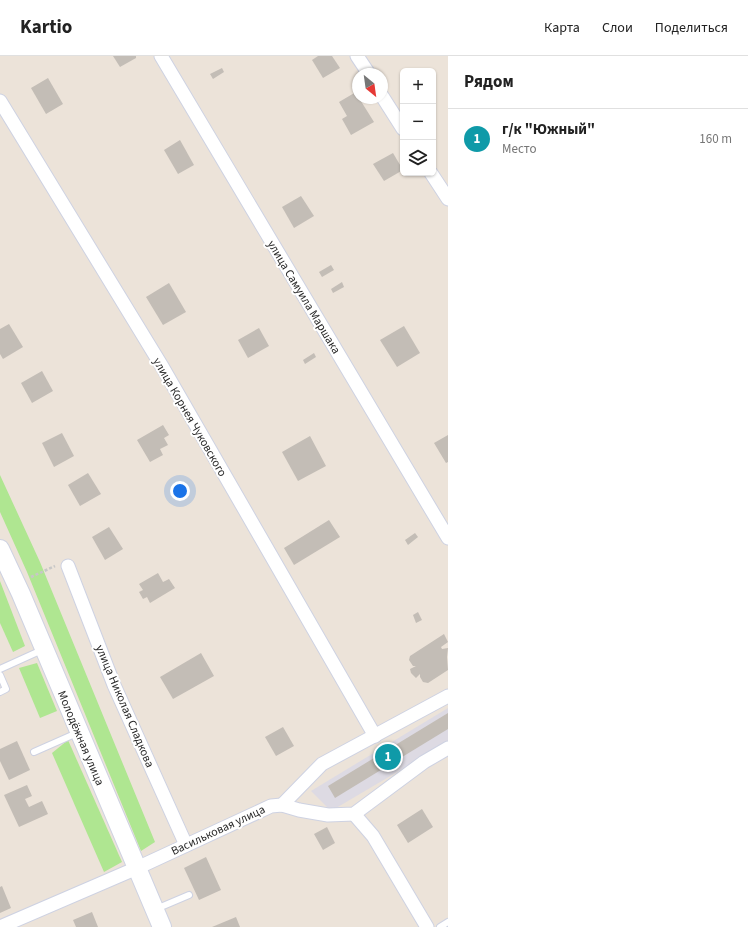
<!DOCTYPE html>
<html lang="ru">
<head>
<meta charset="utf-8">
<style>
  :root { --surface:#fff; --page:#f2f2f2; --text:#222; --muted:#767676; --line:#e0e0e0; --accent:#325bff }
  body { margin:0; font-family:"Source Sans 3",sans-serif; background:var(--page); color:var(--text) }
  .controls { position:absolute; right:12px; top:12px; display:grid; overflow:hidden; border-radius:6px; box-shadow:0 1px 3px #0004 }
  .controls button { width:36px; height:36px; display:grid; place-items:center; padding:0; border:0; border-bottom:1px solid var(--line); background:var(--surface); color:var(--text); font:20px sans-serif }
  .compass { position:absolute; left:352px; top:12px; width:36px; height:36px; border-radius:50%; background:var(--surface); box-shadow:0 1px 3px #0004; rotate:151deg }
  .you { position:absolute; left:180px; top:435px; width:14px; height:14px; margin:-10px; border:3px solid #fff; border-radius:50%; background:#1a73e8; box-shadow:0 0 0 6px #1a73e833 }
  .badge { display:grid; place-items:center; width:26px; height:26px; border-radius:50%; background:var(--accent); color:#fff; font-size:13px; font-weight:700 }
  .pin { position:absolute; translate:-50% -50%; border:2px solid #fff; box-shadow:0 1px 4px #0006 }
  .list { margin:0; padding:0; list-style:none }
  h2 { display:flex; justify-content:space-between; align-items:center; height:52px; margin:0; padding:0 16px; font-size:17px }
  h2 small { font-size:13px; font-weight:400; color:var(--muted) }
  .list li { display:grid; grid-template-columns:26px 1fr auto; gap:12px; align-items:center; box-sizing:border-box; height:60px; padding:0 16px; border-top:1px solid var(--line) }
  .list b { display:block; font-size:15px; white-space:nowrap }
  .list p { margin:0; font-size:13px; white-space:nowrap; color:var(--muted) }
  .list em { font-size:13px; font-style:normal; color:var(--muted) }
  .icon { flex:none; width:22px; height:22px; fill:none; stroke:currentColor; stroke-width:2; stroke-linecap:round; stroke-linejoin:round }
  .map { position:relative; flex:none; width:448px; height:871px; overflow:hidden }
  header { display:flex; align-items:center; gap:24px; box-sizing:border-box; height:56px; padding:0 20px; background:var(--surface); border-bottom:1px solid var(--line) }
  header strong { font-size:19px }
  nav { display:flex; gap:22px; margin-inline-start:auto; font-size:14px }
  main { display:flex }
  aside { flex:1; background:var(--surface) }
  .map>svg:first-child { display:block }
  .industrial { fill:#dddae3 }
  .green { fill:#afe691 }
  .building { fill:#c3bdb6 }
  .lines { fill:none; stroke-linecap:round; stroke-linejoin:round }
  .lane-casing { stroke:#ced2e2; stroke-width:8 }
  .street-casing { stroke:#ced2e2; stroke-width:15 }
  .secondary-casing { stroke:#ced2e2; stroke-width:20 }
  .path { stroke:#c7c7c7; stroke-width:2.5; stroke-dasharray:3 2; stroke-linecap:butt }
  .lane { stroke:#fff; stroke-width:6 }
  .street { stroke:#fff; stroke-width:13 }
  .secondary { stroke:#fff; stroke-width:18 }
  .labels { text-anchor:middle; stroke-width:4; stroke-linejoin:round; paint-order:stroke }
  .street-label { font-size:12px; fill:#282828; stroke:#fff }
</style>
</head>
<body>
<header>
<strong>Kartio</strong>
<nav><a>Карта</a><a>Слои</a><a>Поделиться</a></nav>
</header>
<main>
<div class="map">
<svg width="448" height="871" viewBox="0 0 448 871">
  <rect width="100%" height="100%" fill="#ece3d9"/>
  <polygon class="industrial" points="448,652 448,686 331,755 311,735"/>
  <g class="green">
    <polygon points="0,419 40,506 155,786 141,795 27,516 0,456"/>
    <polygon points="0,525 25,590 13,596 0,567"/>
    <polygon points="37,607 57,655 40,662 19,612"/>
    <polygon points="68,684 122,806 104,816 52,697"/>
  </g>
  <g class="building">
    <polygon points="113,0 136,0 136,2 120,11"/>
    <polygon points="318,0 332,0 340,12 323,22 312,4"/>
    <polygon points="222,12 224,16 213,23 210,18"/>
    <polygon points="48,22 63,48 46,58 31,32"/>
    <polygon points="356,36 358,42 359,42 374,66 351,79 342,63 347,60 339,46"/>
    <polygon points="180,84 194,109 178,118 164,94"/>
    <polygon points="393,97 403,114 384,125 373,108"/>
    <polygon points="301,140 314,160 294,172 282,151"/>
    <polygon points="331,209 334,214 322,221 319,216"/>
    <polygon points="342,226 344,231 333,237 331,233"/>
    <polygon points="169,227 186,256 163,269 146,241"/>
    <polygon points="9,268 23,291 3,303 0,298 0,273"/>
    <polygon points="404,270 420,297 397,311 380,284"/>
    <polygon points="259,272 269,290 248,302 238,284"/>
    <polygon points="314,297 316,301 305,308 303,304"/>
    <polygon points="42,315 53,335 32,347 21,327"/>
    <polygon points="163,369 169,379 164,382 168,389 160,393 163,399 150,406 137,384"/>
    <polygon points="62,377 74,400 54,411 42,387"/>
    <polygon points="448,379 448,406 446,407 434,387"/>
    <polygon points="310,380 326,410 298,425 282,396"/>
    <polygon points="88,417 101,438 80,450 68,429"/>
    <polygon points="329,464 340,481 294,509 284,492"/>
    <polygon points="109,471 123,493 105,504 92,481"/>
    <polygon points="415,477 418,481 408,489 405,484"/>
    <polygon points="158,517 163,526 169,523 175,532 150,547 147,541 143,543 139,536 143,534 139,528"/>
    <polygon points="418,556 422,564 416,567 413,559"/>
    <polygon points="444,578 448,586 441,591 442,593 448,592 447,601 448,614 428,627 423,626 420,621 420,618 416,622 411,617 410,613 416,610 413,610 409,604 410,600"/>
    <polygon points="201,597 214,620 173,643 160,621"/>
    <polygon points="448,657 448,673 335,742 328,730"/>
    <polygon points="283,671 294,690 276,700 265,681"/>
    <polygon points="17,685 30,714 9,724 0,705 0,693"/>
    <polygon points="27,729 32,740 25,743 29,751 42,745 48,758 19,771 4,739"/>
    <polygon points="422,753 433,771 408,787 397,769"/>
    <polygon points="327,771 335,787 323,794 314,778"/>
    <polygon points="206,801 221,834 199,844 184,812"/>
    <polygon points="2,830 11,852 0,857 0,831"/>
    <polygon points="92,856 98,871 76,871 73,864"/>
    <polygon points="236,861 240,871 212,871"/>
  </g>
  <g class="lines">
    <g class="lane-casing">
      <g id="lane">
        <polyline points="0,613 42,594"/>
        <polyline points="0,619 6,633 0,636"/>
        <polyline points="34,696 77,677"/>
        <polyline points="156,853 189,839"/>
        <polyline points="440,871 448,866"/>
      </g>
    </g>
    <g class="street-casing">
      <g id="street">
        <polyline points="161,0 448,482"/>
        <polyline points="357,0 369,18"/>
        <polyline points="382,40 403,73"/>
        <polyline points="0,45 163,312 375,680"/>
        <polyline points="431,117 448,143"/>
        <polyline points="68,510 114,629 186,789"/>
        <polyline points="282,749 322,708 448,640"/>
        <polyline points="354,758 373,780 427,871"/>
        <polyline points="0,871 137,812 271,750 282,749 299,754 328,759 354,758 424,706 448,692"/>
      </g>
    </g>
    <g class="secondary-casing">
      <polyline id="secondary" points="0,493 21,538 162,871"/>
    </g>
    <polyline class="path" points="31,521 55,510"/>
    <use href="#lane" class="lane"/>
    <use href="#street" class="street"/>
    <use href="#secondary" class="secondary"/>
  </g>
  <g class="labels">
    <g class="street-label">
      <text transform="translate(304 241) rotate(59)" y="4">улица Самуила Маршака</text>
      <text transform="translate(190 361) rotate(60)" y="4">улица Корнея Чуковского</text>
      <text transform="translate(125 650) rotate(67)" y="4">улица Николая Сладкова</text>
      <text transform="translate(81 682) rotate(67)" y="4">Молодёжная улица</text>
      <text transform="translate(218 774) rotate(-25)" y="4">Васильковая улица</text>
    </g>
  </g>
</svg>
<div class="controls">
<button>+</button>
<button>−</button>
<button><svg class="icon" aria-label="layers" viewBox="0 0 24 24"><path d="M12 4l9 5-9 5-9-5zM3 14l9 5 9-5"/></svg></button>
</div>
<svg class="compass" viewBox="-18 -18 36 36"><path d="M0-13l5 13h-10z" fill="#e53935"/><path d="M0 13l5-13h-10z" fill="#767676"/></svg>
<div class="you"></div>
<div class="pin badge" style="left:388px;top:701px;background:#0f9aa8">1</div>
</div>
<aside>
<h2>Рядом<small></small></h2>
<ul class="list">
<li><span class="badge" style="background:#0f9aa8">1</span><div><b>г/к &quot;Южный&quot;</b><p>Место</p></div><em>160 m</em></li>
</ul>
</aside>
</main>
</body>
</html>
